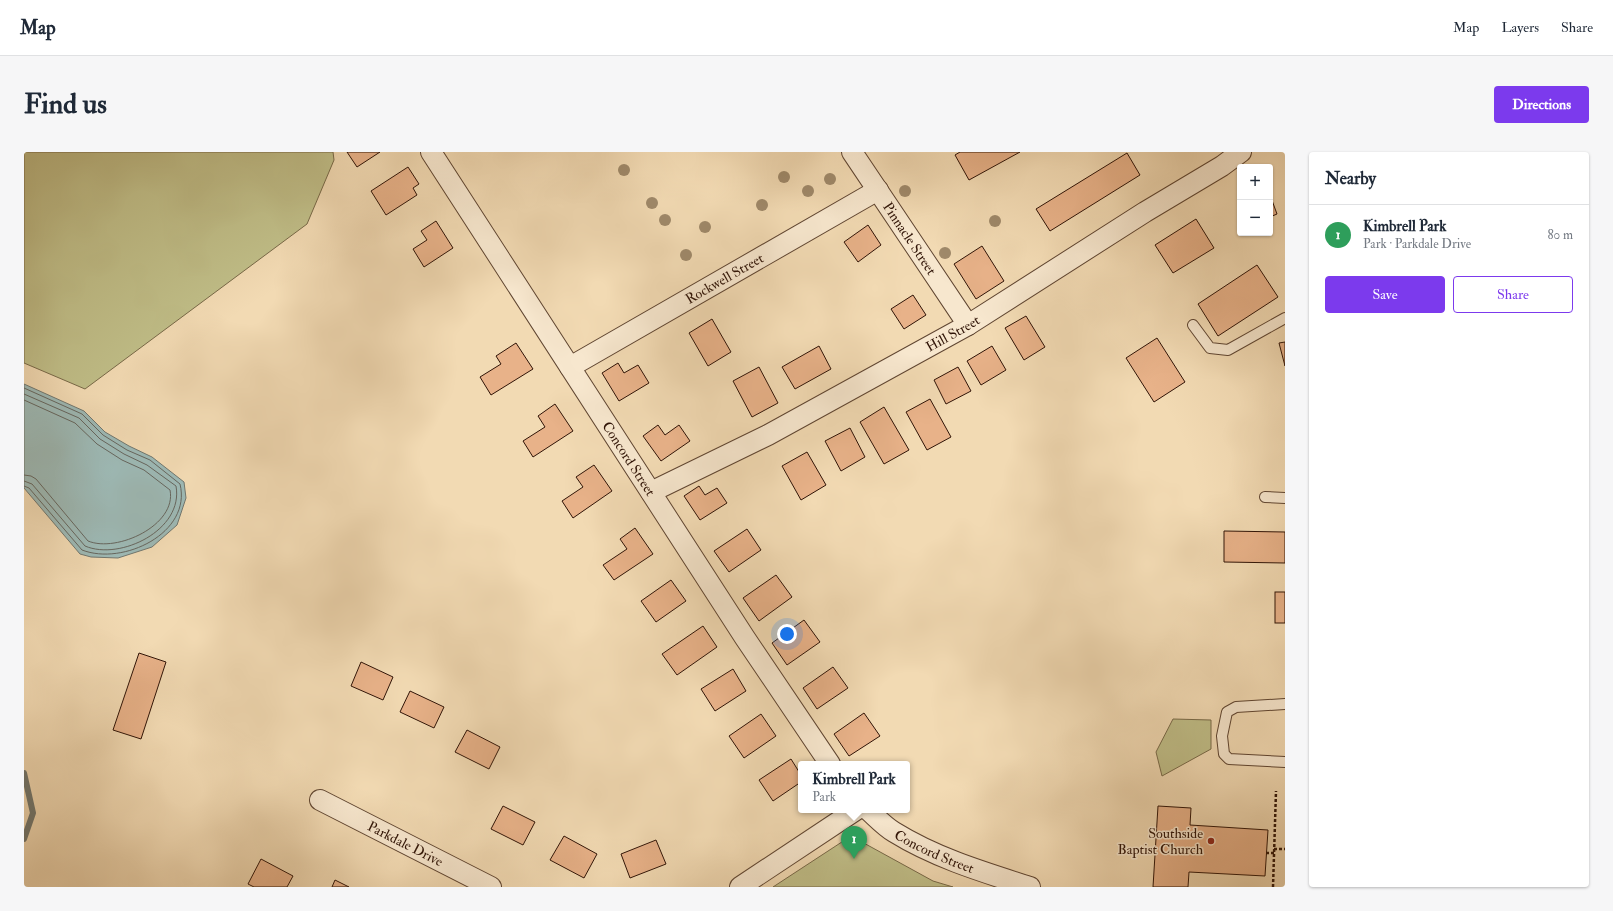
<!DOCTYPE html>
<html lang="en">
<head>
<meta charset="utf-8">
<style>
  :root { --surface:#fff; --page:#f6f6f7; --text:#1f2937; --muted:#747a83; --line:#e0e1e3; --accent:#7c3aed }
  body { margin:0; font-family:"IM FELL Double Pica",serif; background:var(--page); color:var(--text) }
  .controls { position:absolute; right:12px; top:12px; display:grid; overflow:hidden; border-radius:4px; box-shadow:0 1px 3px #0004 }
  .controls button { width:36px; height:36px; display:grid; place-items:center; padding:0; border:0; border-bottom:1px solid var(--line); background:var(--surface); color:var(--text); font:20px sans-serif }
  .you { position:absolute; left:763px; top:482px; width:14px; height:14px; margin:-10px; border:3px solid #fff; border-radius:50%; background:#1a73e8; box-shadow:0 0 0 6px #1a73e833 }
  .badge { display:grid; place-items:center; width:26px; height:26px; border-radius:50%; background:var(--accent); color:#fff; font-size:13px; font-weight:700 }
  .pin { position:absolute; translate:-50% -33px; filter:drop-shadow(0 1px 2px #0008) }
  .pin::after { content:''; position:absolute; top:21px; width:14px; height:12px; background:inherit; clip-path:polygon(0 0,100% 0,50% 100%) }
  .popup { position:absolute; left:774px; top:609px; width:112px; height:52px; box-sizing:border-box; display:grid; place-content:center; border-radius:4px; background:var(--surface); filter:drop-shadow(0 1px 3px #0005); font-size:13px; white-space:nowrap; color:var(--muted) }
  .popup b { font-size:15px; color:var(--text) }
  .popup::after { content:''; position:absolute; left:50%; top:100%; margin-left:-8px; border:8px solid transparent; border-top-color:var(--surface) }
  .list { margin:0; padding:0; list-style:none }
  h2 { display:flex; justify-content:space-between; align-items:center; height:52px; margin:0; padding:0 16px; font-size:17px }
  h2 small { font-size:13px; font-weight:400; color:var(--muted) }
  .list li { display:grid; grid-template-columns:26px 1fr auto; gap:12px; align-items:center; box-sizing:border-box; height:60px; padding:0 16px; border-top:1px solid var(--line) }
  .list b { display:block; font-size:15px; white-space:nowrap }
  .list p { margin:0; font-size:13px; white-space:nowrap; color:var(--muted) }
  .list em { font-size:13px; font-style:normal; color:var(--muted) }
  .actions { display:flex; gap:8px; padding:12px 16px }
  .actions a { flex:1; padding:9px 0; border:1px solid var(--accent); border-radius:4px; text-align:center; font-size:14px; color:var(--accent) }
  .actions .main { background:var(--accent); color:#fff }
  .map { position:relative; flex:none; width:1261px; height:735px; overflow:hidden; border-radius:4px }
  header { display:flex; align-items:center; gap:24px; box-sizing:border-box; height:56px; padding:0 20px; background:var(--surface); border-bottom:1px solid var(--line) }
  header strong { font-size:19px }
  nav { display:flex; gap:22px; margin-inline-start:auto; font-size:14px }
  .intro { display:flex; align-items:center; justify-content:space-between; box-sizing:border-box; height:96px; padding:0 24px }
  h1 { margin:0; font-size:28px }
  .button { padding:10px 18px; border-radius:4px; background:var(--accent); color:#fff; font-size:14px; font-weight:700 }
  main { display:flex; gap:24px; padding:0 24px }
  aside { flex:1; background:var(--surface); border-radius:4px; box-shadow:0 1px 3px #0004 }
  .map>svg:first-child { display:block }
  .green { fill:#c0be88; stroke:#786948 }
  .water { fill:#9db9b5; stroke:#71776f }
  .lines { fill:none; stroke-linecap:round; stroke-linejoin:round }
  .shore { stroke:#66665e; stroke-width:1 }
  .stream { stroke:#71776f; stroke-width:6 }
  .building { fill:#e8b289; stroke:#301407 }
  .service-casing { stroke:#604632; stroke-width:12 }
  .minor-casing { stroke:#604632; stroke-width:22 }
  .path { stroke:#301407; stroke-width:2.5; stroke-dasharray:3 2; stroke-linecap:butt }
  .service { stroke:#f7e7ce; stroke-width:10 }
  .minor { stroke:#f7e7ce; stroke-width:20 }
  .tree { fill:#9f896a }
  .poi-dot { fill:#8f2418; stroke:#f7e7ce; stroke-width:1.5 }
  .labels { text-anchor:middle; stroke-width:3; stroke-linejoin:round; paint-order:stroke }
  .street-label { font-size:14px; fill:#301407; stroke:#f7e7ce }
  .poi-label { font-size:14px; fill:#301407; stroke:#f7e7ce; text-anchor:end }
</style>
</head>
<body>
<header>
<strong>Map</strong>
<nav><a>Map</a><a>Layers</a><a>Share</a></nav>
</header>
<div class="intro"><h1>Find us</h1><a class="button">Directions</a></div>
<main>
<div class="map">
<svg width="1261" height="735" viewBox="0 0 1261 735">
  <rect width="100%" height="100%" fill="#f2dab3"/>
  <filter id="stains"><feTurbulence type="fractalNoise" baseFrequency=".005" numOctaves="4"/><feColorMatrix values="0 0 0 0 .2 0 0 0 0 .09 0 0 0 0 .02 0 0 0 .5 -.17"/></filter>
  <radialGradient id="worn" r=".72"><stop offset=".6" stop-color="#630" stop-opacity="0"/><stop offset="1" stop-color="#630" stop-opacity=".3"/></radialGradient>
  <g class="green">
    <polygon points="0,0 309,0 310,8 283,72 61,237 0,211"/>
    <polygon points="1149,567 1187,568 1187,597 1138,624 1132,600"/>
    <polygon points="827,684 909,729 929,735 749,735"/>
  </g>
  <polygon class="water" points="0,232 60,259 81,280 105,294 128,305 160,330 162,346 153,373 128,395 94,406 67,405 56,402 0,336"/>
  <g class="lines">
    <g class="shore">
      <path d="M0,236L58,262L79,283L103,298L126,308L156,332C168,381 99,414 58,398L5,336L0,334"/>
      <path d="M0,242L55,266L76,287L100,302L123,313L152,334C160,378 96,409 61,394L8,332L0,329"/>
      <path d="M0,248L51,271L73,292L98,308L120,318L146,338C153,373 93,401 64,389L12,327L7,324L0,323"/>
    </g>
    <polyline class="stream" points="0,621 9,661 0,687"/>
  </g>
  <g class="building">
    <polygon points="323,0 356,0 333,15"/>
    <polygon points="936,0 996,0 945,28 931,3"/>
    <polygon points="1103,1 1116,23 1026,79 1012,57"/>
    <polygon points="384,15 395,32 389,36 393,43 362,63 347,39"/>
    <polygon points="1246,43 1253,62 1246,65"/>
    <polygon points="1172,67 1190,96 1149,121 1131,93"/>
    <polygon points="412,69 429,96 400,115 389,97 403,88 397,79"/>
    <polygon points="844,73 857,93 834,110 820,90"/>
    <polygon points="958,94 980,129 952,147 930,112"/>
    <polygon points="1233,113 1254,145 1194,184 1174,152"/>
    <polygon points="889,143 902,163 880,177 867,157"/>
    <polygon points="1002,164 1021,195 1000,208 981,176"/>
    <polygon points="688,167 707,200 684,214 665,181"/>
    <polygon points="1133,186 1161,230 1130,250 1102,206"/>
    <polygon points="1261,190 1261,214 1255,191"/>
    <polygon points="492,191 509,217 467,243 456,225 477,212 472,204"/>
    <polygon points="795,194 807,217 771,237 758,215"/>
    <polygon points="968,194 982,218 957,233 943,209"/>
    <polygon points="594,211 600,221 614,213 625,231 595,249 578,221"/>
    <polygon points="735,215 754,251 728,265 709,229"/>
    <polygon points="934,215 947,239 922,252 910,228"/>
    <polygon points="906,247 927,285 903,298 882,260"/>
    <polygon points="531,252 549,279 509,305 499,289 521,275 514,264"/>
    <polygon points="860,255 885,298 860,312 836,270"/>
    <polygon points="634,273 641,283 655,273 666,289 637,309 619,284"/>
    <polygon points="826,276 841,305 817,319 801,289"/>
    <polygon points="783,300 802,333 777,348 758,314"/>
    <polygon points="570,313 588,339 549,366 538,349 559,335 552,325"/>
    <polygon points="675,334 681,343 693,336 703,351 676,368 660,344"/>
    <polygon points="611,376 629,402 590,428 579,413 603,397 596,387"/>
    <polygon points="723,377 737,398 705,420 690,399"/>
    <polygon points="1200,379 1261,380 1261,411 1200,410"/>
    <polygon points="752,423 768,445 735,469 719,446"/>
    <polygon points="647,428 662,449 632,470 617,449"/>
    <rect x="1251" y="440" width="10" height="31"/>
    <polygon points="780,468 796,490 763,513 748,491"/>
    <polygon points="679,474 693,495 653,523 638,502"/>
    <polygon points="115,501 142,510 117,587 89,578"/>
    <polygon points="337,510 369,525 359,548 327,534"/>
    <polygon points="809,515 824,536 793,557 779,536"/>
    <polygon points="709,517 722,539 691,559 677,537"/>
    <polygon points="386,539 420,555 410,576 376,560"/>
    <polygon points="840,561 856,584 825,604 810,582"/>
    <polygon points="737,562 752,584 720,606 705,584"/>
    <polygon points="443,578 476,595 465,617 431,600"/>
    <polygon points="767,607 777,623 777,630 749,649 735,628"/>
    <polygon points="479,654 511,670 499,693 467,677"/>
    <polygon points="1134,654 1167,656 1166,673 1244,678 1241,724 1165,720 1164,735 1129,735"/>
    <polygon points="540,684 573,702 560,726 526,708"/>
    <polygon points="632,688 642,712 606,726 597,702"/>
    <polygon points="237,707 269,724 263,735 230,735 224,732"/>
    <polygon points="311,728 325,735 308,735"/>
  </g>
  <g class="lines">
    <g class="service-casing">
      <g id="service">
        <polyline points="1169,173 1186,196 1204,198 1261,166"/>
        <polyline points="1241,345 1261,346"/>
        <polyline points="1261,552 1212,555 1203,560 1198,584 1200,602 1205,607 1261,610"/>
      </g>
    </g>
    <g class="minor-casing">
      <g id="minor">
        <path id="s1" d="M407,0L721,486L806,612"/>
        <path id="s2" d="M828,0L944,173"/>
        <path id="s3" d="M546,215L854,38"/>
        <path id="s4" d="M627,340L744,283L944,173L1121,60L1198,14L1217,0"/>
        <path id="s5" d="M296,648L467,735"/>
        <path id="s6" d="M844,658C852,665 860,674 870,680C912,706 959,720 1006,735"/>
        <polyline points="716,735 832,658"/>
      </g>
    </g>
    <g class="path">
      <polyline points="1250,697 1261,697"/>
      <polyline points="1242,701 1250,701"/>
      <polyline points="1249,735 1252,639"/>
    </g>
    <use href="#service" class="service"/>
    <use href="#minor" class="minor"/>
  </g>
  <g class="tree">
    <circle cx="600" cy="18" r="6"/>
    <circle cx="760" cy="25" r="6"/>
    <circle cx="806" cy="27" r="6"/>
    <circle cx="784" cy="39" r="6"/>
    <circle cx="881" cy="39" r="6"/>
    <circle cx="628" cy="51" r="6"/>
    <circle cx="738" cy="53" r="6"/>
    <circle cx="641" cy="68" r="6"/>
    <circle cx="971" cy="69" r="6"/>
    <circle cx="681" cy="75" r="6"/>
    <circle cx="921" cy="101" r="6"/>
    <circle cx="662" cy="103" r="6"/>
  </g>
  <circle class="poi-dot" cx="1187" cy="689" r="4"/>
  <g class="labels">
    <g class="street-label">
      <text dy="5" stroke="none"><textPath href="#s2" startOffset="104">Pinnacle Street</textPath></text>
      <text dy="5" stroke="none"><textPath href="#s3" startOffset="178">Rockwell Street</textPath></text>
      <text dy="5" stroke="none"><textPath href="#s4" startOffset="341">Hill Street</textPath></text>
      <text dy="5" stroke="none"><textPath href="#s1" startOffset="365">Concord Street</textPath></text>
      <text dy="5" stroke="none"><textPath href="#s5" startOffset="96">Parkdale Drive</textPath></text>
      <text dy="5" stroke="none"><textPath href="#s6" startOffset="79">Concord Street</textPath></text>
    </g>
    <g class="poi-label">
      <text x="1179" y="686">Southside<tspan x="1179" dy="16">Baptist Church</tspan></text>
    </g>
  </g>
  <rect width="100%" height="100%" filter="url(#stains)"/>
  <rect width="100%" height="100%" fill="url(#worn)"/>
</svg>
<div class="controls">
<button>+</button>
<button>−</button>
</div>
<div class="you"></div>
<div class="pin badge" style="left:830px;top:707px;background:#2e9e5b">1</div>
<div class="popup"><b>Kimbrell Park</b>Park</div>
</div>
<aside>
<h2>Nearby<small></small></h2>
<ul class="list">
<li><span class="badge" style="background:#2e9e5b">1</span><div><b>Kimbrell Park</b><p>Park · Parkdale Drive</p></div><em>80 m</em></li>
</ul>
<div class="actions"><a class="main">Save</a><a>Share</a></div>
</aside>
</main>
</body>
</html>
